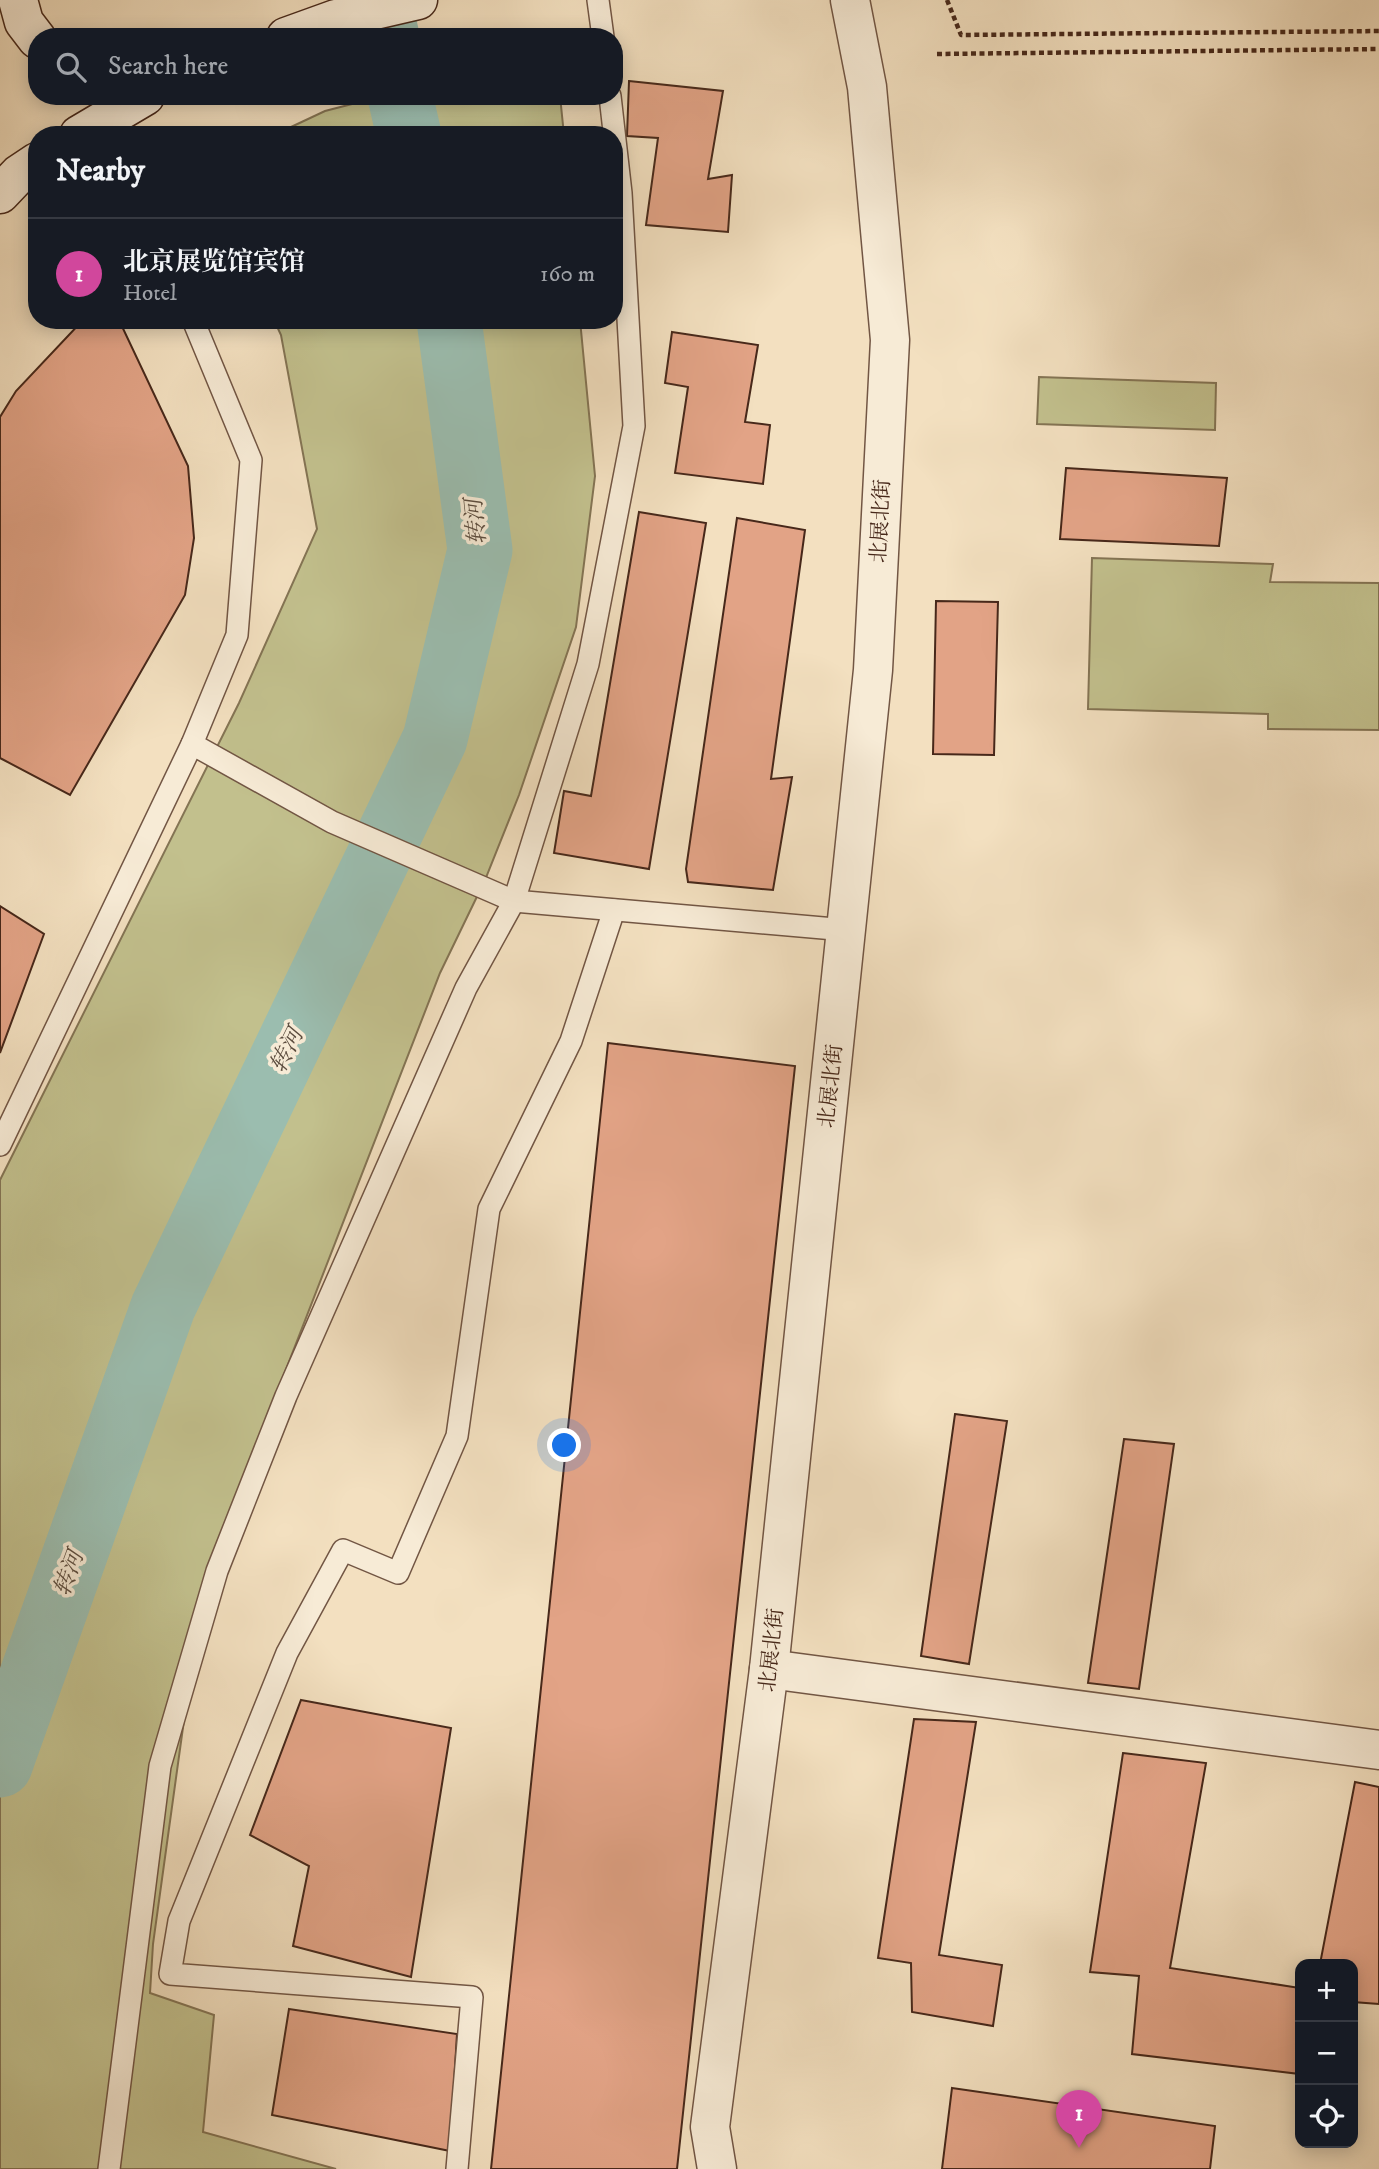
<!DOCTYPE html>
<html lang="en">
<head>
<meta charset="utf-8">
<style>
  :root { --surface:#171b24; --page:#242831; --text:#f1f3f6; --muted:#9ea1a6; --line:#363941; --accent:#8c9099 }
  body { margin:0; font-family:"IM FELL DW Pica","Noto Serif SC",serif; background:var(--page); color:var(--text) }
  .controls { position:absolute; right:21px; bottom:21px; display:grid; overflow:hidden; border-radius:14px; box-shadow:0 4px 18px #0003 }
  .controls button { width:63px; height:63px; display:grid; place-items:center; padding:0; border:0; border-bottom:2px solid var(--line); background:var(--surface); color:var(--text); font:35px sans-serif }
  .you { position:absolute; left:565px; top:1446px; width:24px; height:24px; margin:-18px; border:5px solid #fff; border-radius:50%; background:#1a73e8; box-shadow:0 0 0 10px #1a73e833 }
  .badge { display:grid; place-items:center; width:46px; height:46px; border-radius:50%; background:var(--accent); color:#fff; font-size:23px; font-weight:700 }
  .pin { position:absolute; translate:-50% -58px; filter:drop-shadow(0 2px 4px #0008) }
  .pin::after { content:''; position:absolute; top:37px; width:24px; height:21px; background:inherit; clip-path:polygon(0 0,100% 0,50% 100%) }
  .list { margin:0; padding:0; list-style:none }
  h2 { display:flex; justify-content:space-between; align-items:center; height:91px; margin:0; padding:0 28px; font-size:30px }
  h2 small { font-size:23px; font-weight:400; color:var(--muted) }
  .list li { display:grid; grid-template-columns:46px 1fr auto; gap:21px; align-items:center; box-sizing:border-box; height:112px; padding:0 28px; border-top:2px solid var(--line) }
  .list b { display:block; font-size:26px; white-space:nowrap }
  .list p { margin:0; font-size:23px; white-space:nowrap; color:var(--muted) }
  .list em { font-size:23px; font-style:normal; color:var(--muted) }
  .icon { flex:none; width:38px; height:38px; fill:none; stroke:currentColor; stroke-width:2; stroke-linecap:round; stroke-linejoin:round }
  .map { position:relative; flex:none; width:1379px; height:2169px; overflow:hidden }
  .search { position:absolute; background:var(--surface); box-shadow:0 4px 18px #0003; left:28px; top:28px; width:595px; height:77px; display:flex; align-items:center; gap:18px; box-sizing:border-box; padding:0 24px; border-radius:28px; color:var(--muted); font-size:26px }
  .panel { position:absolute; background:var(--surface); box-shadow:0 4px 18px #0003; left:28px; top:126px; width:595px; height:203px; border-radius:28px }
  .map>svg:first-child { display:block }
  .green { fill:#c2c08d; stroke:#847454; stroke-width:2 }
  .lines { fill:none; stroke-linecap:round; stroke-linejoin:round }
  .river { stroke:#9bbdaf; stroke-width:65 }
  .building { fill:#e2a386; stroke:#47281a; stroke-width:2 }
  .lane-casing { stroke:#725644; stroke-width:24 }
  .street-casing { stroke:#725644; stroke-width:41 }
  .secondary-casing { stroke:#47281a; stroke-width:41 }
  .path { stroke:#47281a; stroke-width:4.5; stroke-dasharray:5 3.5; stroke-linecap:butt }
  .lane { stroke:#f7ebd6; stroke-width:21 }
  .street { stroke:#f7ebd6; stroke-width:38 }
  .secondary { stroke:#f7ebd6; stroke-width:38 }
  .labels { text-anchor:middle; stroke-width:7; stroke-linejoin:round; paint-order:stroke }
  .street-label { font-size:21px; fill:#47281a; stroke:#f7ebd6 }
  .water-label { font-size:23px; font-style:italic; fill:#5c4d3f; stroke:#f7ebd6 }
</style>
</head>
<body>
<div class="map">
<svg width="1379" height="2169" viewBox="0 0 1379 2169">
  <rect width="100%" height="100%" fill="#f3e0c0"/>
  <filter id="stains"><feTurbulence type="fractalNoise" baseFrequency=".00286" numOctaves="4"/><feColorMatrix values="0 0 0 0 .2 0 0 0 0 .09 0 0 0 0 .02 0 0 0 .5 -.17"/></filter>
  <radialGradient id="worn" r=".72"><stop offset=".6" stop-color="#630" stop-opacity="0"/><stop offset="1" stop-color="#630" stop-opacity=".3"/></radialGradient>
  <g class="green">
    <polygon points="383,96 560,96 564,135 274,135 325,111"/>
    <polygon points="274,320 580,320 595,476 576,627 519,795 485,880 440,973 203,1583 153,1944 150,1993 214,2015 203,2132 336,2169 0,2169 0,1180 239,703 317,529 281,335"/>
    <polygon points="1039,377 1216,383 1215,430 1037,424"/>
    <polygon points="1092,558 1273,564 1270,582 1379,583 1379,730 1268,729 1268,714 1088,709"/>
  </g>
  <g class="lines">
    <g class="river">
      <polyline points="365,0 384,23 387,37"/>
      <polyline points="400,96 409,135"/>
      <polyline points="0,1765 163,1307 435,739 480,550 449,320"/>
    </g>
  </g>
  <g class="building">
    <polygon points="629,81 723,91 708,179 732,175 728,232 646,225 658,138 627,136"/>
    <polygon points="83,320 119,320 188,466 194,538 185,595 70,795 0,758 0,417 16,391"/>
    <polygon points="672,332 758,345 745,422 770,425 763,484 675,473 688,387 665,383"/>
    <polygon points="1066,468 1227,478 1219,546 1060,539"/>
    <polygon points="639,512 706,523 649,869 554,853 564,791 591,796"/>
    <polygon points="737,518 805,530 771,779 792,777 773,890 688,882 686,869"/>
    <polygon points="936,601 998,602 994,755 933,754"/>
    <polygon points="0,906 44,934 0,1053"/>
    <polygon points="608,1043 795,1066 677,2169 491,2169"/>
    <polygon points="955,1414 1007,1421 969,1664 921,1656"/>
    <polygon points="1124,1439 1174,1444 1139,1689 1088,1683"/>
    <polygon points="301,1700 451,1728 411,1977 293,1946 309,1866 250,1835"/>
    <polygon points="914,1719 976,1722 939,1955 1002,1965 993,2026 912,2012 911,1963 878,1958"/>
    <polygon points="1123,1753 1206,1763 1170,1968 1300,1988 1300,2074 1132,2054 1139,1976 1090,1972"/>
    <polygon points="1355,1782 1379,1787 1379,2004 1353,2002 1353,1964 1320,1964"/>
    <polygon points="289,2009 457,2034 450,2151 272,2115"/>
    <polygon points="952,2088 1215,2126 1210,2169 942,2169"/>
  </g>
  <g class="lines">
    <g class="lane-casing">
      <g id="lane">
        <polyline points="598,0 603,37"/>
        <polyline points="192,744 332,822 514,901 846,930"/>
        <polyline points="0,1145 192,744 237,635 251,460 193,320"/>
        <polyline points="109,2169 160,1766 217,1571 286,1396 466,988 514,901 588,664 634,426 621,193 610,96"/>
        <polyline points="457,2169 472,1997 170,1974 179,1921 287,1653 343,1550 398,1573 457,1436 489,1209 571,1041 614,910"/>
      </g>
    </g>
    <g class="street-casing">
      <g id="street">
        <polyline points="769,1669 1379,1750"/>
        <polyline points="717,2169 710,2127 769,1669 873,670 890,340 867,87 850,0"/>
      </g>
    </g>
    <g class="secondary-casing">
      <g id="secondary">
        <polyline points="18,0 24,22 37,39"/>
        <polyline points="286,37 336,19 418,0"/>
        <polyline points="79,135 145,96"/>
        <polyline points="0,194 19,174 37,162"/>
      </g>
    </g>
    <g class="path">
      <polyline points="947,0 961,35 1379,31"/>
      <polyline points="937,54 1379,49"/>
    </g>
    <use href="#lane" class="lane"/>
    <use href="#street" class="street"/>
    <use href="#secondary" class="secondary"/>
  </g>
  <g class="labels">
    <g class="street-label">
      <text transform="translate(880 521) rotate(-87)" y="7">北展北街</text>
      <text transform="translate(830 1086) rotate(-84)" y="7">北展北街</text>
      <text transform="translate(771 1650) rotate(-84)" y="7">北展北街</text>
    </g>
    <g class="water-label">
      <text transform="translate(475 522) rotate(-96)" y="8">转河</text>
      <text transform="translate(286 1050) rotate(-64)" y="8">转河</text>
      <text transform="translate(68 1573) rotate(-70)" y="8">转河</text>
    </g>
  </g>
  <rect width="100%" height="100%" filter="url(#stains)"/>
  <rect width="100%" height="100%" fill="url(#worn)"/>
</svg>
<div class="controls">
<button>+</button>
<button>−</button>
<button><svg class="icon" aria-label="locate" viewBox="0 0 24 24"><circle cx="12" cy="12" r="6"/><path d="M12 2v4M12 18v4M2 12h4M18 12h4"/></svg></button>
</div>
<div class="you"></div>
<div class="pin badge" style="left:1079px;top:2148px;background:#d1479c">1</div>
<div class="search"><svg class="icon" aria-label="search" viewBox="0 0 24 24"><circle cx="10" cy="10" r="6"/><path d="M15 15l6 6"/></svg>Search here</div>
<section class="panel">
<h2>Nearby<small></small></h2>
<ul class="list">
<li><span class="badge" style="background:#d1479c">1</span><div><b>北京展览馆宾馆</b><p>Hotel</p></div><em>160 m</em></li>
</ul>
</section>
</div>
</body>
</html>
